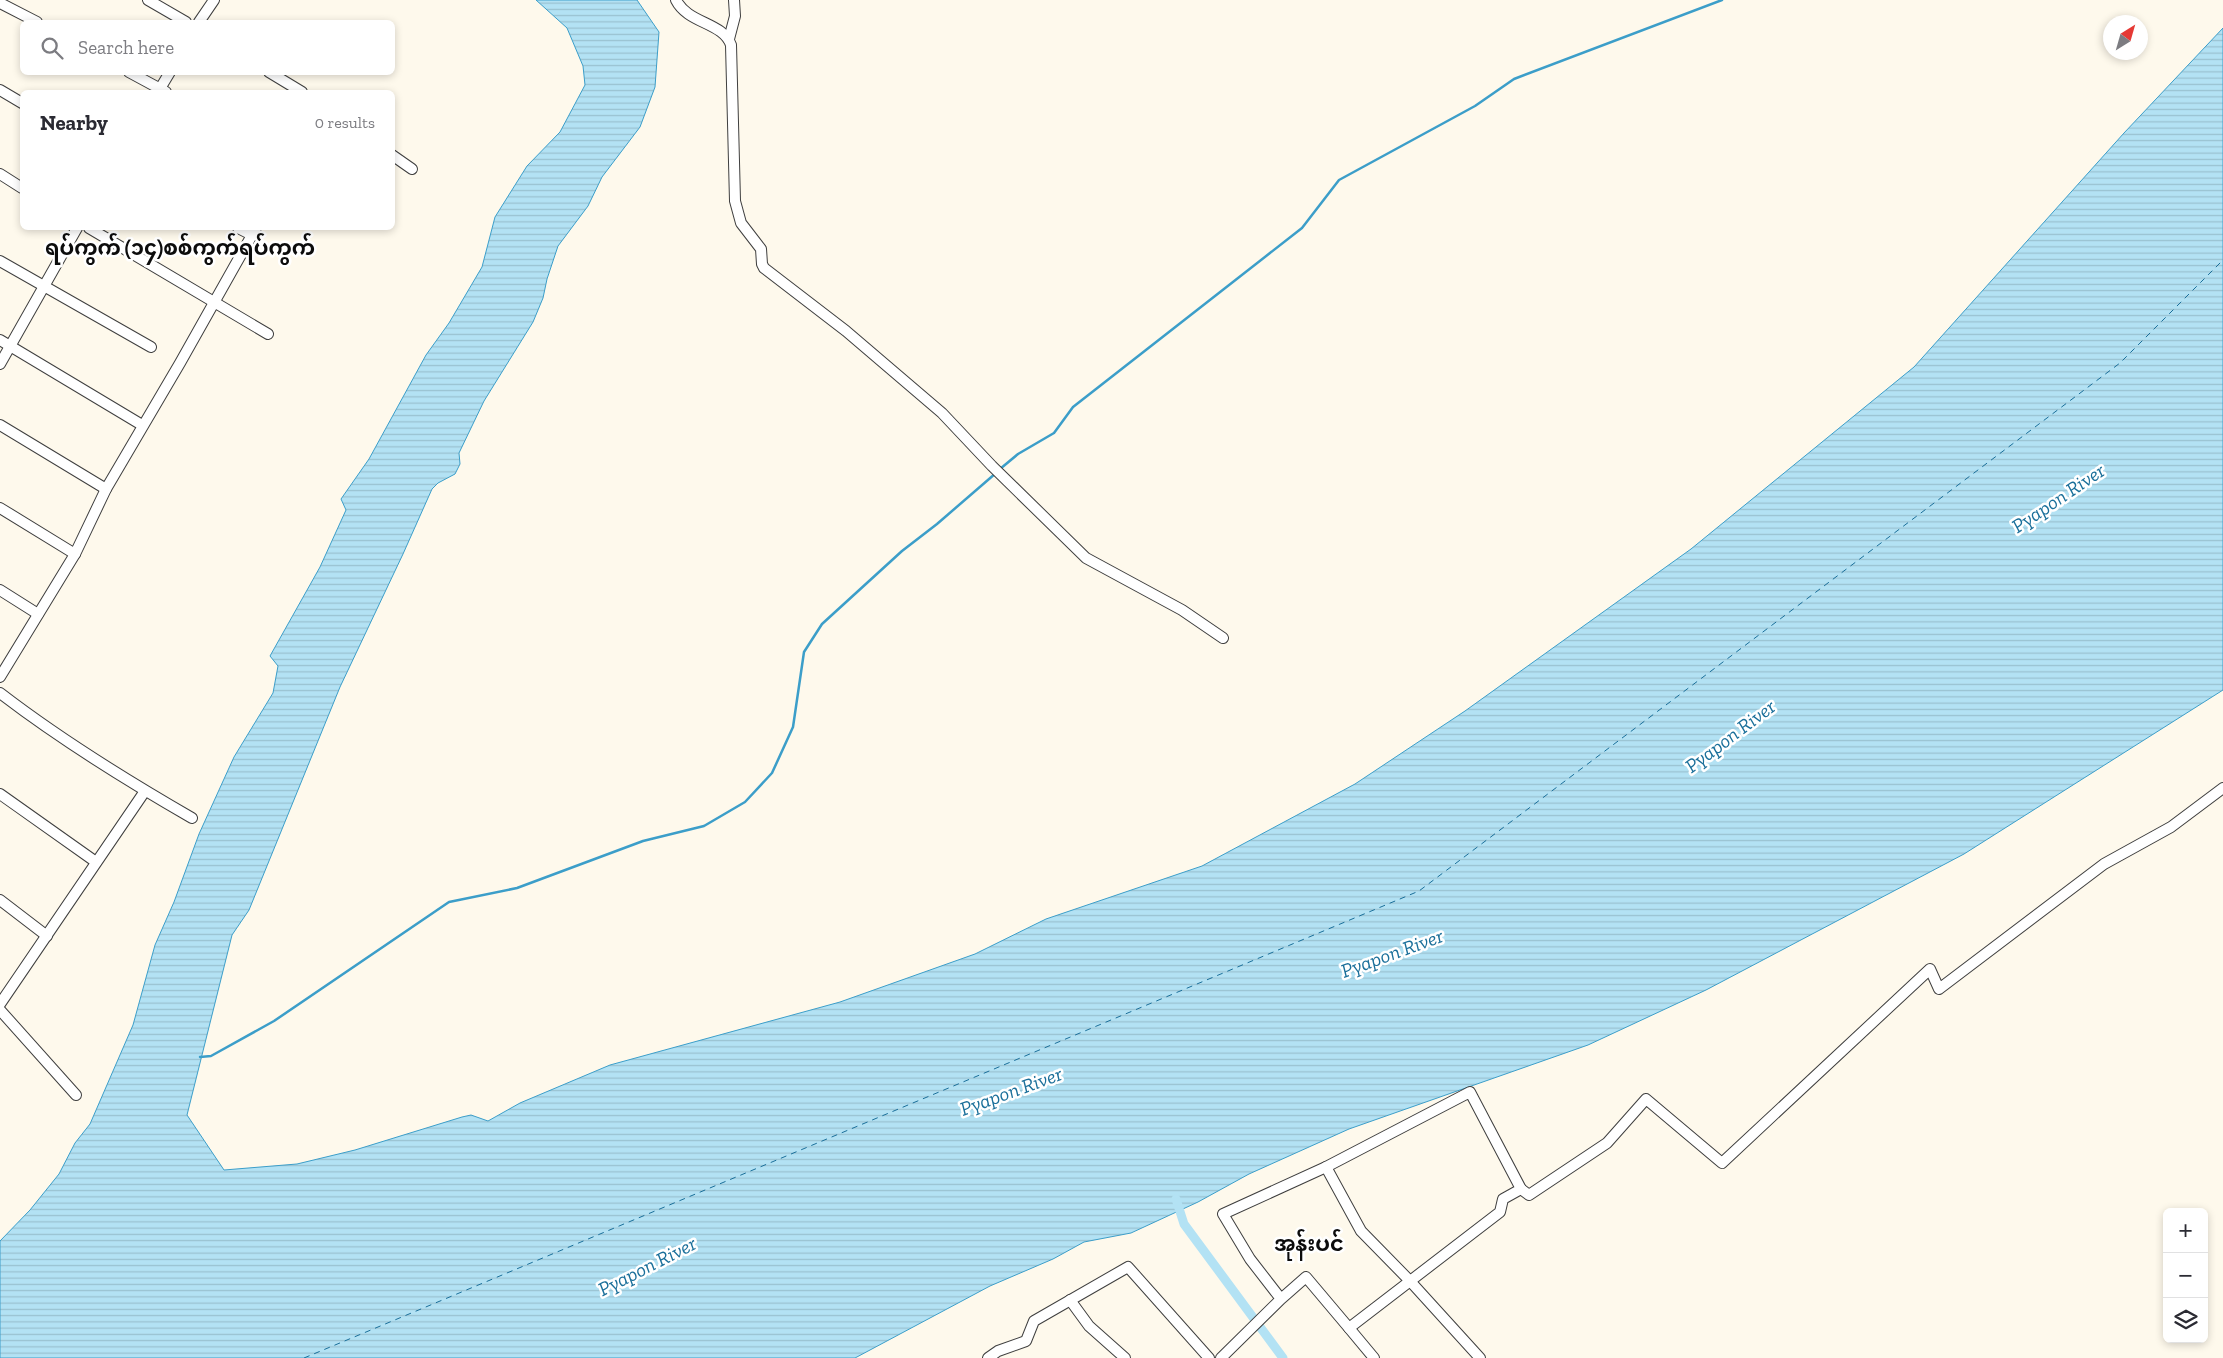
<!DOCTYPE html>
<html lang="en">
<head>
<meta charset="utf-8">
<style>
  :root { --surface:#fff; --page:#f2f2f3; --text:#2b2b33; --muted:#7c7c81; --line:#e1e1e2 }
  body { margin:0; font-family:"Zilla Slab","Noto Sans Myanmar",serif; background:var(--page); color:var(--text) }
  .controls { position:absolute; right:15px; bottom:15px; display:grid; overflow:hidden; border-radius:8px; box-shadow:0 2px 8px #0003 }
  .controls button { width:45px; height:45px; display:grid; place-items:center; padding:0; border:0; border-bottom:1px solid var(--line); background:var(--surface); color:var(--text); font:25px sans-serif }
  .compass { position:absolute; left:2103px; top:15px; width:45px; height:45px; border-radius:50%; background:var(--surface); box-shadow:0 2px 8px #0003; rotate:37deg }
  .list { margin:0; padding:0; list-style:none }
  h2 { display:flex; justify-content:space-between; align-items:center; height:65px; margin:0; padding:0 20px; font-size:21px }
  h2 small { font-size:16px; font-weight:400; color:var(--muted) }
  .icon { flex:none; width:28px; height:28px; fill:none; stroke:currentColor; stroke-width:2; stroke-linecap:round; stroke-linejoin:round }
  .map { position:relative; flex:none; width:2223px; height:1358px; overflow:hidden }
  .search { position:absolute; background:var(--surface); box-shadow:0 2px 8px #0003; left:20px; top:20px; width:375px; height:55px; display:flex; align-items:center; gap:12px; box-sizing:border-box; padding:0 18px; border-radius:8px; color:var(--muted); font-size:19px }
  .panel { position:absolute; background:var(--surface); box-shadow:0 2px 8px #0003; left:20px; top:90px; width:375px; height:140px; border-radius:8px }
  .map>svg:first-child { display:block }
  .water { fill:url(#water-rules); stroke:#3c9ec9 }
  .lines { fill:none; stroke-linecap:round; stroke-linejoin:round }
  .stream { stroke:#3c9ec9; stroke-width:2.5 }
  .canal { stroke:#b3e2f4; stroke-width:9 }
  .ferry { stroke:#1a6f9a; stroke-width:1; stroke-dasharray:6 5; stroke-linecap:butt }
  .minor-casing { stroke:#3f3f3f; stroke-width:12 }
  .minor { stroke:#fff; stroke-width:10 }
  .labels { text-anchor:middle; stroke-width:5; stroke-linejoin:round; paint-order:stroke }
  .water-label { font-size:20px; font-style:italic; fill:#1a6f9a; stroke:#fff }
  .quarter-label { font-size:21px; font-weight:bold; fill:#0c0c0c; stroke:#fff }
</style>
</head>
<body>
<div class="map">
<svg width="2223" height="1358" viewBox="0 0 2223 1358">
  <defs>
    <pattern id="water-rules" width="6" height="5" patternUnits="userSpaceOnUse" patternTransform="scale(1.25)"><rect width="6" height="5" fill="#b3e2f4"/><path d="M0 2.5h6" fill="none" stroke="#99c1d0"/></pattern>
  </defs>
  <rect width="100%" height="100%" fill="#fef9ec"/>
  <polygon class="water" points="536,0 637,0 659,32 655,87 640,127 602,177 588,206 558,246 547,279 543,298 533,322 484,401 459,453 460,464 455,474 438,483 432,489 403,554 340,687 249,910 232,935 187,1115 224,1170 297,1164 355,1150 462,1117 471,1115 488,1121 520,1103 610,1065 840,1002 975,954 1046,919 1202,866 1355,784 1465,711 1691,549 1914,367 2124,133 2223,28 2223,690 1964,854 1706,990 1588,1045 1349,1129 1249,1174 1198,1202 1131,1233 1084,1242 1053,1259 990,1286 855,1358 0,1358 0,1241 30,1210 59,1174 75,1143 90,1124 133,1025 155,945 174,902 199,834 234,757 273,693 278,666 270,656 320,567 346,510 341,499 369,459 426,355 449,323 482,267 495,217 527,166 560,132 585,85 583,66 567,28"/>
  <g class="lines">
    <g class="stream">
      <polyline points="1000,469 1018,454 1054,433 1073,407 1302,228 1339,180 1475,106 1514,79 1722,0"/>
      <polyline points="200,1057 211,1056 274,1021 449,902 517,888 643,841 704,826 745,802 772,773 793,727 804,652 822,624 902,551 937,524 996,473"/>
    </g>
    <polyline class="canal" points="1176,1199 1184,1224 1283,1358"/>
    <polyline class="ferry" points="304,1358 1419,891 2120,363 2223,260"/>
    <g class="minor-casing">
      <g id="minor">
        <polyline points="148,0 186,22"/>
        <path d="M676,0C688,24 723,22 731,45L735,201L741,223L761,249L762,264L764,268L846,331L942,413L992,466L1086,558L1182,610L1223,638"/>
        <polyline points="0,3 37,22"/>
        <polyline points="199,22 214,0"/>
        <polyline points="729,39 735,16 734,0"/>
        <polyline points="129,72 166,92"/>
        <polyline points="269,72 302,92"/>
        <polyline points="0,90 22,103"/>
        <polyline points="158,92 170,72"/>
        <polyline points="392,155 412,169"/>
        <polyline points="0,174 22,188"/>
        <polyline points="89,228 268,334"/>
        <polyline points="238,228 252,235"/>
        <polyline points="0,261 151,347"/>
        <polyline points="0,340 142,425"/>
        <polyline points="0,364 77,228"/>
        <polyline points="0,425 106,489"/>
        <polyline points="0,508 75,554"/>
        <polyline points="0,590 38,614"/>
        <polyline points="0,677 75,554 106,489 180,363 256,228"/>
        <path d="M0,693C61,740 126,780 192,818"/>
        <polyline points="0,794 96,862"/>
        <polyline points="0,900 47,936"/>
        <polyline points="0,1004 145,791"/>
        <polyline points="0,1010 76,1095"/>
        <polyline points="1326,1167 1361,1231 1410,1281 1480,1358"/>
        <polyline points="1521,1189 1529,1195 1607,1143 1646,1099 1722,1163 1930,969 1939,989 2104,864 2171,827 2223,788"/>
        <polyline points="1070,1300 1089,1326 1125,1358"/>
        <polyline points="1349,1328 1374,1358"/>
        <polyline points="988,1358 998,1351 1026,1341 1034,1321 1128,1267 1209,1358"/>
        <polyline points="1221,1358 1281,1299 1250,1259 1223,1214 1326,1167 1470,1092 1521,1189 1503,1199 1500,1212 1349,1328 1306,1277 1281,1299"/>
      </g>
    </g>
    <use href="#minor" class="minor"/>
  </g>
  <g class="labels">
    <g class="water-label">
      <text transform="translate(2058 498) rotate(-34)" y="7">Pyapon River</text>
      <text transform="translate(1730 736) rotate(-37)" y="7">Pyapon River</text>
      <text transform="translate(1392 953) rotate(-20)" y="7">Pyapon River</text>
      <text transform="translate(1011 1091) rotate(-20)" y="7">Pyapon River</text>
      <text transform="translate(647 1266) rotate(-27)" y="7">Pyapon River</text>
    </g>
    <g class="quarter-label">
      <text x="180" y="255">ရပ်ကွက် (၁၄)စစ်ကွက်ရပ်ကွက်</text>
      <text x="1309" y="1251">အုန်းပင်</text>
    </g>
  </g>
</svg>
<div class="controls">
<button>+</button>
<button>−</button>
<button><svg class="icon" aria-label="layers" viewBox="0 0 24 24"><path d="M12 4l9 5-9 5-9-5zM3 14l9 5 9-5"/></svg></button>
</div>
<svg class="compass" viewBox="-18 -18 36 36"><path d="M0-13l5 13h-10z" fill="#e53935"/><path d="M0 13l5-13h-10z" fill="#7c7c81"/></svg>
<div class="search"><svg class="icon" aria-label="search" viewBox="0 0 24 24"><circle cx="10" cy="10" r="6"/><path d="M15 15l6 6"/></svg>Search here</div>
<section class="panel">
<h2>Nearby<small>0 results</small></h2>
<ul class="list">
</ul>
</section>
</div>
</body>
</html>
